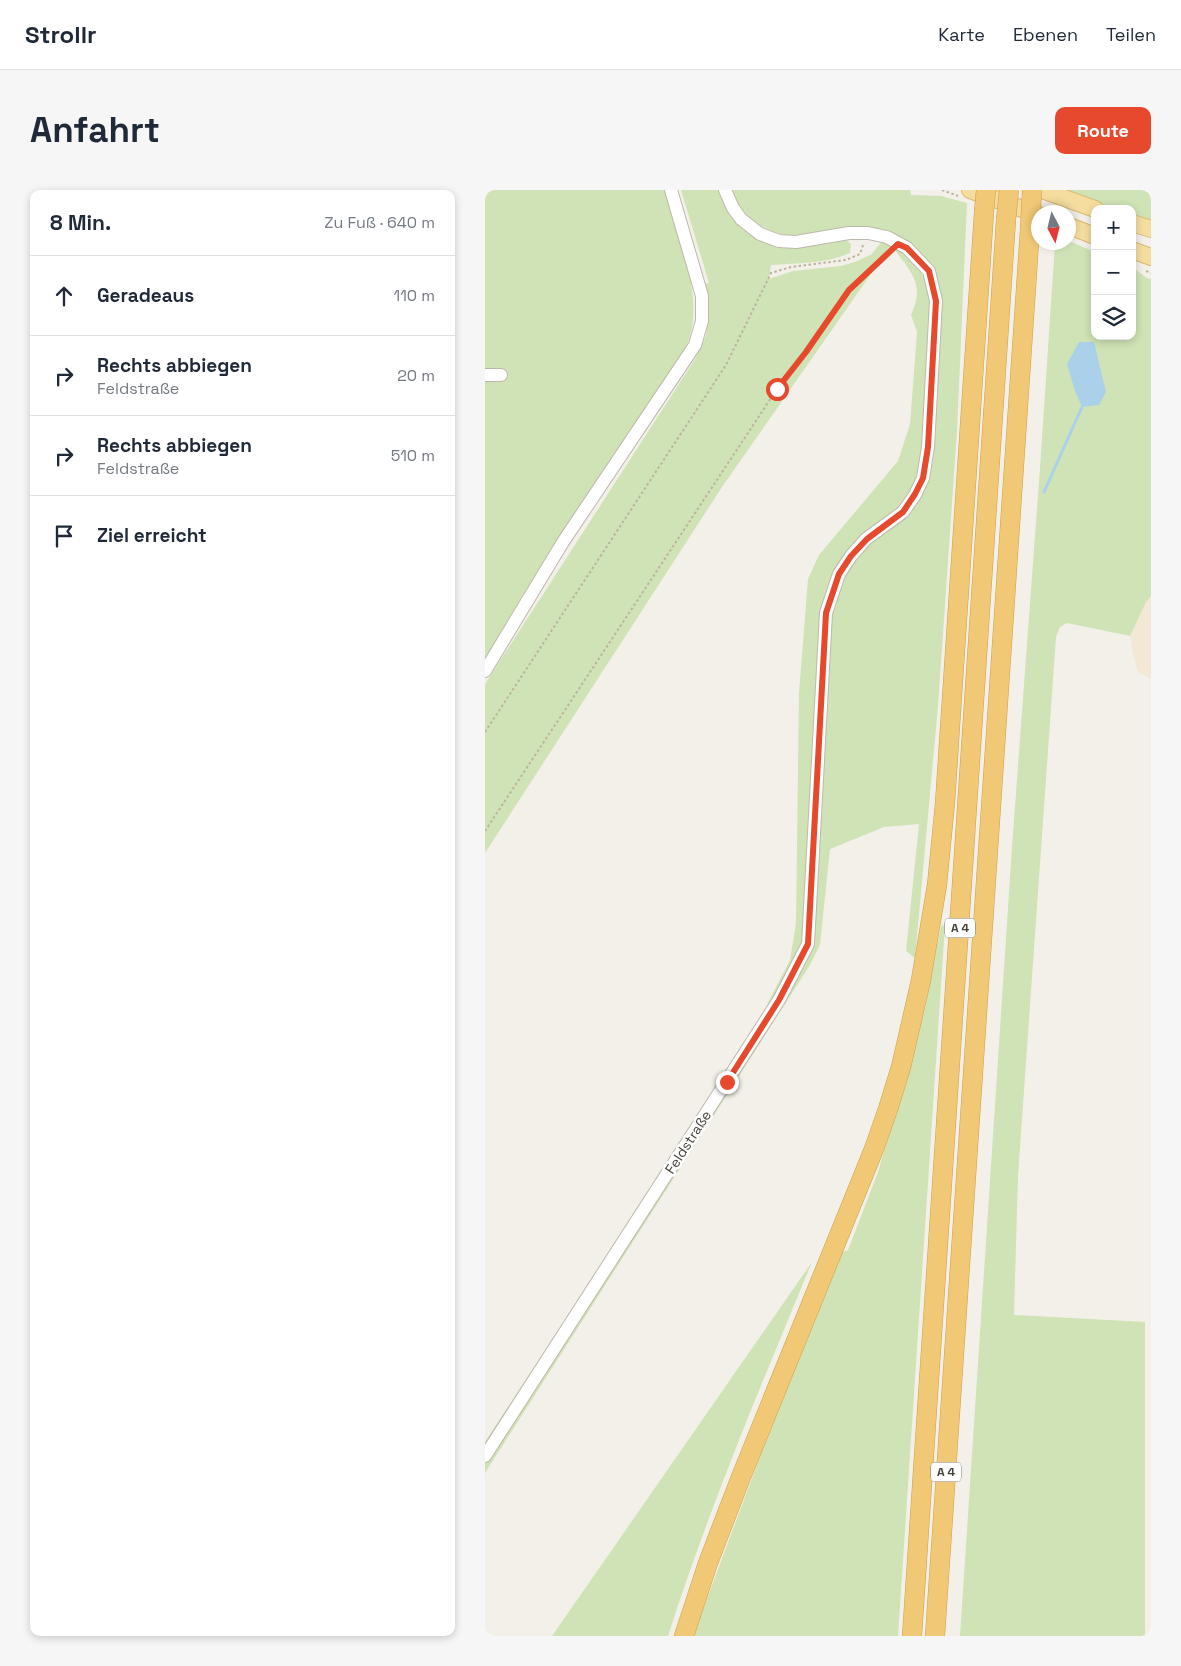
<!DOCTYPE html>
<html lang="de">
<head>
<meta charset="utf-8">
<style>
  :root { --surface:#fff; --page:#f6f6f7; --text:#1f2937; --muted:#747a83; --line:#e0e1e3; --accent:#e7492d }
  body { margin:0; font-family:"Space Grotesk",sans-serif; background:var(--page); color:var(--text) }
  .controls { position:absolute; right:15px; top:15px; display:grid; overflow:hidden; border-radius:10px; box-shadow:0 2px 8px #0003 }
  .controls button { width:45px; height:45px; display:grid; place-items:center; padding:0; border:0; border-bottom:1px solid var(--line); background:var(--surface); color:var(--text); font:25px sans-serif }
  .compass { position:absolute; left:546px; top:15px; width:45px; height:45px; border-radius:50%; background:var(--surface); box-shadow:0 2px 8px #0003; rotate:173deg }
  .stop { position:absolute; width:15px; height:15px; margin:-11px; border:4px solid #e7492d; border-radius:50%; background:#fff }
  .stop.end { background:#e7492d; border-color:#fff; box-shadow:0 1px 5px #0008 }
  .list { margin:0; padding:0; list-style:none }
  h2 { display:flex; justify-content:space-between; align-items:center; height:65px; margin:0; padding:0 20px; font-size:21px }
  h2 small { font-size:16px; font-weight:400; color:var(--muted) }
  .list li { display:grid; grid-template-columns:32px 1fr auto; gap:15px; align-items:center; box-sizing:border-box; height:80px; padding:0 20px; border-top:1px solid var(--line) }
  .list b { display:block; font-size:19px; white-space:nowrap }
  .list p { margin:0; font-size:16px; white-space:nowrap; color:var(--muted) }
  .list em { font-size:16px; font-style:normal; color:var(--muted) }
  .icon { flex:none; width:28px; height:28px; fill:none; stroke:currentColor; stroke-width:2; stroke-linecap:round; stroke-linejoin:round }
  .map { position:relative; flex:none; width:666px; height:1446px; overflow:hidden; border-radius:10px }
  header { display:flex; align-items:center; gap:30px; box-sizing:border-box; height:70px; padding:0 25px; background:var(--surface); border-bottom:1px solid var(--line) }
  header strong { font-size:24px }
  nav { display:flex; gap:28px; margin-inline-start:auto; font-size:18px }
  .intro { display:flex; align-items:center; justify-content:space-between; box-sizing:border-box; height:120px; padding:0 30px }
  h1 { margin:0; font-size:35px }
  .button { padding:12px 22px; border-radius:10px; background:var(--accent); color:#fff; font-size:18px; font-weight:700 }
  main { display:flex; gap:30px; padding:0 30px }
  aside { flex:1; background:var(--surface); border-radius:10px; box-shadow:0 2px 8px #0003 }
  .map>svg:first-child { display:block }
  .commercial { fill:#f3e7d6 }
  .green { fill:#cfe3b6 }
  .water { fill:#abd0ea }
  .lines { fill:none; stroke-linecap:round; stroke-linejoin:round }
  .stream { stroke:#abd0ea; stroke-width:3 }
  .minor-casing { stroke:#beb8ac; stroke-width:14 }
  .major-casing { stroke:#d9ba71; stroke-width:18 }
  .highway-casing { stroke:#d09e47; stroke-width:20 }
  .path { stroke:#beb39f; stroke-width:2; stroke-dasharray:2.5 2.5; stroke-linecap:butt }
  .minor { stroke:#fff; stroke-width:12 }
  .major { stroke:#f5dda0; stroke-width:16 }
  .highway { stroke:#f1c876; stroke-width:19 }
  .highway-bridge-casing { stroke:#d09e47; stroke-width:20; stroke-linecap:butt }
  .highway-bridge { stroke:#f1c876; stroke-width:19 }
  .route { stroke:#e7492d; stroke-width:6 }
  .labels { text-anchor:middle; stroke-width:5; stroke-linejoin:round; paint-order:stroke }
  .shield { fill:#fff; stroke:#7e7a74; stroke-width:1 }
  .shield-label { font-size:12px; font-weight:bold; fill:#464138 }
  .street-label { font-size:14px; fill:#464138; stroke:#fff }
</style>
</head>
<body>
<header>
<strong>Strollr</strong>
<nav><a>Karte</a><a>Ebenen</a><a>Teilen</a></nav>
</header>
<div class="intro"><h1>Anfahrt</h1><a class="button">Route</a></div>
<main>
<aside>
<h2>8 Min.<small>Zu Fuß · 640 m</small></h2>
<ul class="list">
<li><svg class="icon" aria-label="ahead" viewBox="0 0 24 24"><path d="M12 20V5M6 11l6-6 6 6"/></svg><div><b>Geradeaus</b></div><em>110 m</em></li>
<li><svg class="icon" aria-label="right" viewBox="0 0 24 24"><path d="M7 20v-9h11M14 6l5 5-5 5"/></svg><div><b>Rechts abbiegen</b><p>Feldstraße</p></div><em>20 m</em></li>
<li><svg class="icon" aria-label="right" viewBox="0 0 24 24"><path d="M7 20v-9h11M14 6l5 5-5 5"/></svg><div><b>Rechts abbiegen</b><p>Feldstraße</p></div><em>510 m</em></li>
<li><svg class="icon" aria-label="arrive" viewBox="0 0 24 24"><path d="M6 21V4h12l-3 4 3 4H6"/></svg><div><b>Ziel erreicht</b></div></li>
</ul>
</aside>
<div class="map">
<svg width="666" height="1446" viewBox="0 0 666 1446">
  <rect width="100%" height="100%" fill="#f3f0e9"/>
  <polygon class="commercial" points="666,406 666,489 653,482 648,464 645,446 661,412"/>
  <g class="green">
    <path d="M0,0H181L208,93L206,94C210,118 210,137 200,159L0,471Z"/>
    <path d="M196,0H234C243,33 279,59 313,56C329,55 344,51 359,48L366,54L365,63C341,74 313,73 286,75L284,89L308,81L356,76L370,72L387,64L397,51C436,67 444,89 446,128L437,281L445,291L455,105C439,61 413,33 362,38C348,39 334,45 321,46C287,49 258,30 244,0H425L426,5L456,6L482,13L472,241L453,516L430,768L421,761L434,634L399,637L345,659L335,755L325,775L0,1283V1252L268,842L305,770L311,733L314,503L323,389L334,365L413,271L425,234L432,142L426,125C440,94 427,84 410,60L388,81L237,297L0,663V494L210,169L221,146L224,116L220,94L224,93Z"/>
    <polygon points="582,0 666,0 666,34 647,27 647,19 627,19"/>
    <polygon points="584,51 610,62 610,146 647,146 647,77 662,88 666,89 666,406 661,412 645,446 582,433 575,437 571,447 533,986 529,1125 660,1132 660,1446 475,1446 527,657 555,278 570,53 584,52"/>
    <polygon points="460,735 413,1446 208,1446 275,1267 355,1063 363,1060 393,982 440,818 456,736"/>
    <path d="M327,1072C276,1195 224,1318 183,1446H67Z"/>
  </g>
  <polygon class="water" points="594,152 609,152 621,202 614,215 597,217 590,201 582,174"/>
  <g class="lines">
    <polyline class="stream" points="559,302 597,217"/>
    <g class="minor-casing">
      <g id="minor">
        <polyline points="0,185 16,185"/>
        <polyline points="0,481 78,352 210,155 217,131 217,106 186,0"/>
        <polyline points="0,1266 294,810 323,754 341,423 354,384 366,366 381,349 418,322 430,305 438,288 443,257 451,111 444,81 422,58 402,47 383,43 364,43 311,52 294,51 275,44 256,29 248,18 240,0"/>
      </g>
    </g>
    <g class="major-casing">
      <g id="major">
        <polyline points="485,0 554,25"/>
        <polyline points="557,0 610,19"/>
        <polyline points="647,33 666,39"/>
        <polyline points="584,36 610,46"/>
        <polyline points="647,60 666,67"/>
      </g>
    </g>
    <g class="highway-casing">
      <g id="highway">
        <polyline points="199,1446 223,1373 256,1287 389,959 403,919 416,877 436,790 452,695 460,613 499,22"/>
        <polyline points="427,1446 521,30"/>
        <polyline points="450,1446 545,39"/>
      </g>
    </g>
    <g class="path">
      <polyline points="457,0 473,6"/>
      <polyline points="661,81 666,83"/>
      <polyline points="0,542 241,175 286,83 306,77 361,70 375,64 378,55"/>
      <polyline points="0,641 292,199 321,162 364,100 404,62"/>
    </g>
    <use href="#minor" class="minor"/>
    <use href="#major" class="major"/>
    <use href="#highway" class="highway"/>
    <g class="highway-bridge-casing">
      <g id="highway-bridge">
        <polyline points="499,22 501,0"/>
        <polyline points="521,30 524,0"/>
        <polyline points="545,39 547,0"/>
      </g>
    </g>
    <use href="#highway-bridge" class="highway-bridge"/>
  </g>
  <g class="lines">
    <polyline class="route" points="242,892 294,810 323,754 341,423 354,384 366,366 382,349 418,322 430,304 438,288 443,257 451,111 444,81 422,58 413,54 364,100 321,162 292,199"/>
  </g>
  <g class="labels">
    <g class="shield">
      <rect x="460" y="728.5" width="30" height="19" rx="4"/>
      <rect x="446" y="1272.5" width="30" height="19" rx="4"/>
    </g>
    <g class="shield-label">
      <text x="475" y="742">A 4</text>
      <text x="461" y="1286">A 4</text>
    </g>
    <g class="street-label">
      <text transform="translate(203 952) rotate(-57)" y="5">Feldstraße</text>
    </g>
  </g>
</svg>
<div class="controls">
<button>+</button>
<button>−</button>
<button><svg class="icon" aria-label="layers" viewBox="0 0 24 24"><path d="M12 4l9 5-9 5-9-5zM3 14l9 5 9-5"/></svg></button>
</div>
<svg class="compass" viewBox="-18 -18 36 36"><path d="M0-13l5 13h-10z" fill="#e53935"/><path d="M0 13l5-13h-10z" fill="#747a83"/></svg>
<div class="stop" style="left:292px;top:199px"></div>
<div class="stop end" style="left:242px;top:892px"></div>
</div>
</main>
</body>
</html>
